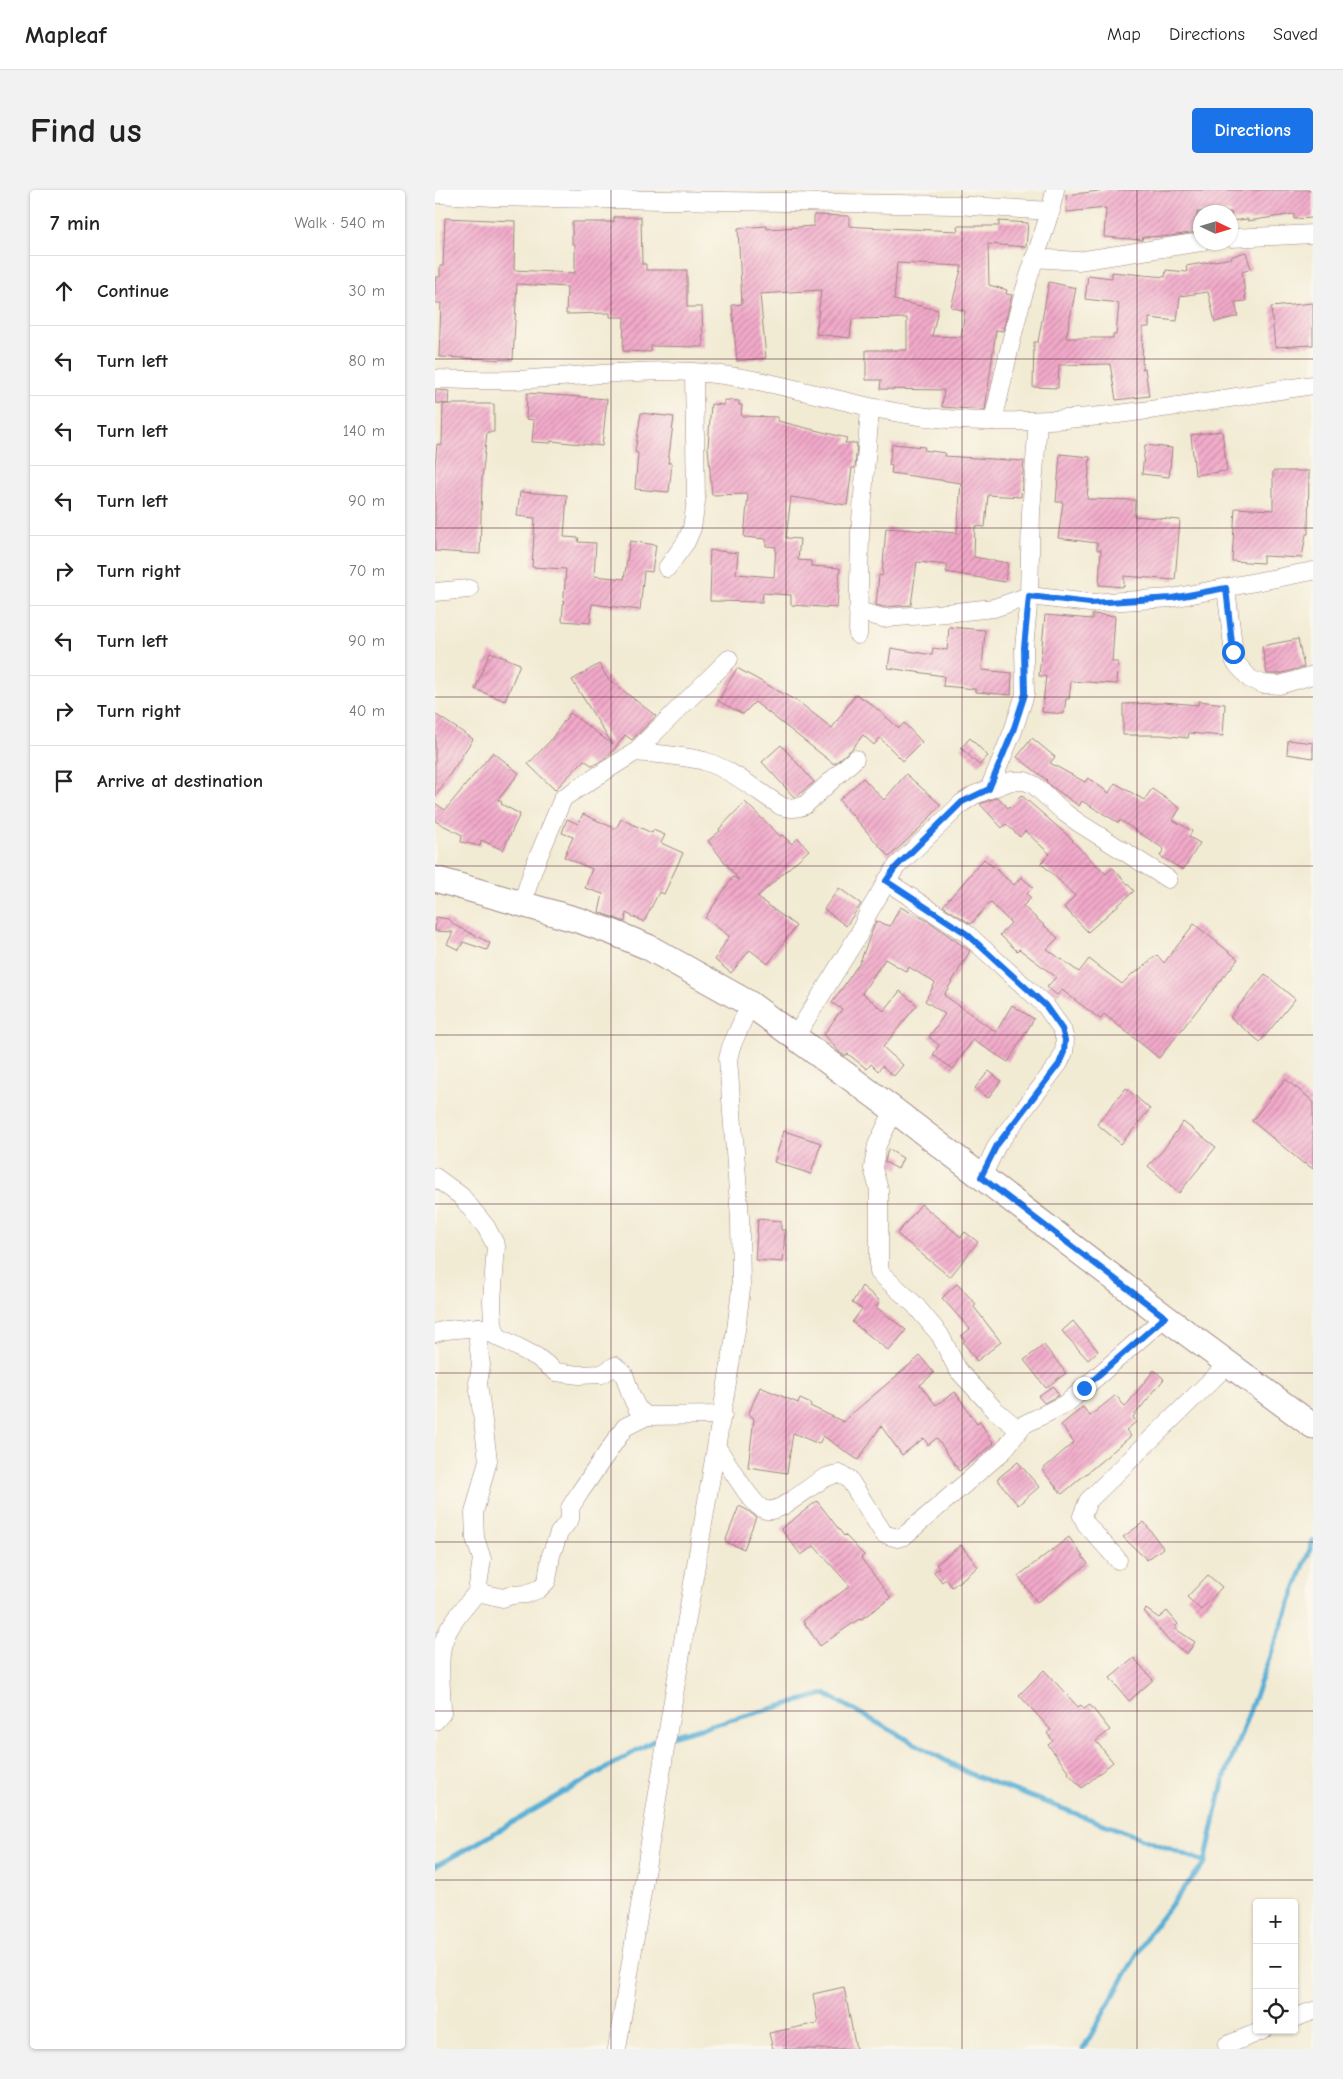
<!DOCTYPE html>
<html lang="en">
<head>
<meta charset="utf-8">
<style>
  :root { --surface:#fff; --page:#f2f2f2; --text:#222; --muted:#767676; --line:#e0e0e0; --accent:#1a73e8 }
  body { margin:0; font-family:"Comic Neue",sans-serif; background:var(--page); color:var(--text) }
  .controls { position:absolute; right:15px; bottom:15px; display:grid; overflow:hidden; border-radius:5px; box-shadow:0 1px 4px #0004 }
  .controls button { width:45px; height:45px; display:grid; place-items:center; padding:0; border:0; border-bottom:1px solid var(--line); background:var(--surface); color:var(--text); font:25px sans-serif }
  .compass { position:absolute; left:758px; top:15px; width:45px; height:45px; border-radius:50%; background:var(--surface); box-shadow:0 1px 4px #0004; rotate:94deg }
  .stop { position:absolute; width:15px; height:15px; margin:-11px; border:4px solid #1a73e8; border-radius:50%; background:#fff }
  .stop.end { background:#1a73e8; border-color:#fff; box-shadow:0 1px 5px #0008 }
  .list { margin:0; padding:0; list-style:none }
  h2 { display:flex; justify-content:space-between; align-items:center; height:65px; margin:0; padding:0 20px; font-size:21px }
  h2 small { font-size:16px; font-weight:400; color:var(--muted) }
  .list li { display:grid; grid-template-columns:32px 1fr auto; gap:15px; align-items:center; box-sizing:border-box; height:70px; padding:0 20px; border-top:1px solid var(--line) }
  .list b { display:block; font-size:19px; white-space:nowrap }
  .list em { font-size:16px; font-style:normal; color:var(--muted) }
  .icon { flex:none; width:28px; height:28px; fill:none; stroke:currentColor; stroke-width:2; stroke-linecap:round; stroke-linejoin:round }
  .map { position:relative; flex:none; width:878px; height:1859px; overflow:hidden; border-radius:5px }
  header { display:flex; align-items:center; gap:30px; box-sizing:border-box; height:70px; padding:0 25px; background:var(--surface); border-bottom:1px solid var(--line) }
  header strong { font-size:24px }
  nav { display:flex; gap:28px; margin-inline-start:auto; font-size:18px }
  .intro { display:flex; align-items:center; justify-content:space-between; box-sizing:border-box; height:120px; padding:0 30px }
  h1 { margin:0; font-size:35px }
  .button { padding:12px 22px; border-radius:5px; background:var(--accent); color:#fff; font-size:18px; font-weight:700 }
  main { display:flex; gap:30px; padding:0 30px }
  aside { flex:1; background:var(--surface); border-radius:5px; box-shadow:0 1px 4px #0004 }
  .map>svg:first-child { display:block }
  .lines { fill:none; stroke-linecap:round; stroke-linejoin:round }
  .stream { stroke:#59afd5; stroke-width:5 }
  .building { fill:url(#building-hatch); fill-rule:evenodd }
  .street-casing { stroke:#9e8580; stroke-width:19 }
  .secondary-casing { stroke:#9e8580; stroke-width:27 }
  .street { stroke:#fff; stroke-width:18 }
  .secondary { stroke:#fff; stroke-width:25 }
  .route { stroke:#1a73e8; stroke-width:6 }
  .grid { fill:none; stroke:#4a1f2b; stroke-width:1; stroke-opacity:0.55 }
</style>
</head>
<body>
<header>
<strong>Mapleaf</strong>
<nav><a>Map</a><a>Directions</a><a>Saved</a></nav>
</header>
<div class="intro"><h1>Find us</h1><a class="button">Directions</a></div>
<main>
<aside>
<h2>7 min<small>Walk · 540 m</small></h2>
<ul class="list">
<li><svg class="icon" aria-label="ahead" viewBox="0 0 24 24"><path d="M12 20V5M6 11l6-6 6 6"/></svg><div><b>Continue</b></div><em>30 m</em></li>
<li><svg class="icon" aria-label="left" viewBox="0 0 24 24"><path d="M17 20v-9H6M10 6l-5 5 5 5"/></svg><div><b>Turn left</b></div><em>80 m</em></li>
<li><svg class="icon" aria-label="left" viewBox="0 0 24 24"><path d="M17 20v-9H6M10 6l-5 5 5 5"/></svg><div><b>Turn left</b></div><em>140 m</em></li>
<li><svg class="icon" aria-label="left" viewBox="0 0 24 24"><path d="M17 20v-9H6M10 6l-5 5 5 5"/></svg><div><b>Turn left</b></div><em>90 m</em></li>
<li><svg class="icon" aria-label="right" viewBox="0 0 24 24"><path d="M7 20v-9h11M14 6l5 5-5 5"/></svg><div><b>Turn right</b></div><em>70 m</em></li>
<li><svg class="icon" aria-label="left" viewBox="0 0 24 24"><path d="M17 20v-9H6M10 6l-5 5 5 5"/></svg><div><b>Turn left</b></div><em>90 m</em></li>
<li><svg class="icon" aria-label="right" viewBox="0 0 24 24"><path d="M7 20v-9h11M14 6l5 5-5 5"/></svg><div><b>Turn right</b></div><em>40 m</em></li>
<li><svg class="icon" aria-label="arrive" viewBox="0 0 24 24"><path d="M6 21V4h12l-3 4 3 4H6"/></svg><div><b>Arrive at destination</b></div></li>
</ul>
</aside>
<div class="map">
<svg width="878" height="1859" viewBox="0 0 878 1859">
  <defs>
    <pattern id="building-hatch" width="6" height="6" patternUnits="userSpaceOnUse" patternTransform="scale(1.25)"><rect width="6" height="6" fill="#f2aaca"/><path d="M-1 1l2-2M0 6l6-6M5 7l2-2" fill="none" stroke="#c68aa4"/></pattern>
  </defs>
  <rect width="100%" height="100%" fill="#fbf7ec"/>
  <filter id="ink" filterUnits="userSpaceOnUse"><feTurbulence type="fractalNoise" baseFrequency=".02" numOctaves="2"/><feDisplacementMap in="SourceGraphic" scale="10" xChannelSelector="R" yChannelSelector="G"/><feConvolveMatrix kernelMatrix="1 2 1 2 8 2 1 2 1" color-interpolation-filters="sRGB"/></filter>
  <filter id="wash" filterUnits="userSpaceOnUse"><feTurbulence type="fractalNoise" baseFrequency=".0096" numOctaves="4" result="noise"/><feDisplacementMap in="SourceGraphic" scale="20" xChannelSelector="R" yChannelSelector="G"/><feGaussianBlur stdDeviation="1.12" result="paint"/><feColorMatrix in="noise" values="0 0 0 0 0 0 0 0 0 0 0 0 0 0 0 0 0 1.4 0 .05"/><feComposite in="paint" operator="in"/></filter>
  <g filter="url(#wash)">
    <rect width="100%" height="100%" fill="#f2ebd4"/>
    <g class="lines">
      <g class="stream">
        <polyline points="236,1546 390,1504 535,1584 770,1672"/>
        <polyline points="0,1676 30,1660 218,1551 228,1548"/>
        <polyline points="648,1859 714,1743 770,1672 788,1592 878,1351"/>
      </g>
    </g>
    <g id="blocks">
      <g class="building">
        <polygon points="673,0 878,0 878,28 859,29 859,24 813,31 813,29 796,31 796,22 762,22 763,42 735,46 708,47 707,50 669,47 671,18 632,22 631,5"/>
        <path d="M379,25L414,26V36L427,37L523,41L522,36H564V31L593,33L591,57L553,54L554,95L572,100L571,104L577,105L568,141L561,140L550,220L507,217L509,200L445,199L446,190H431V160H472V128L417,129L415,148L381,144L386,100L325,104L331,168L302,171L297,115L307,114L303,38L332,36V39L379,36ZM462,73L527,76L516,117L530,121L526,147L497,146L503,120L459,110Z"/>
        <polygon points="179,27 206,27 207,74 211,74 211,80 252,80 252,117 267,117 268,157 216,156 216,162 188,161 189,127 175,127 175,123 131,124 132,97 82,94 78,170 4,167 6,113 0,113 0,87 5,87 5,76 8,76 10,28 80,31 79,80 140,83 140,54 137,54 137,32 179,32"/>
        <polygon points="811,62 816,79 807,82 811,111 800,112 803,126 780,132 773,102 745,106 742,131 714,128 714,137 708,137 707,179 710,178 714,206 681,210 675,174 624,175 623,198 598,197 599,152 603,152 614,92 641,98 631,148 678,148 678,145 681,145 684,113 650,109 653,85 677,88 677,82 730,87 731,80 752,82 751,76 797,68 797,66"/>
        <polygon points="878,113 878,155 840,157 836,117"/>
        <polygon points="0,200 14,201 13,214 0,213"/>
        <polygon points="92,203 172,209 167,256 116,251 116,253 97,252 99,230 91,229"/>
        <polygon points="289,210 304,211 304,215 307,215 306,226 343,227 343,231 412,248 410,253 422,253 420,278 417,278 412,315 356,307 351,348 365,349 363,370 376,371 376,376 405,378 402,418 356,415 356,405 328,403 327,412 275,411 276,377 274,376 275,360 303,363 301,384 339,387 341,357 331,356 331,349 309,347 313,304 277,305 273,257 276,214 289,215"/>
        <polygon points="8,214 59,214 59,242 52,242 47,289 45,364 0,361 0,276 2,254 7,255"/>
        <polygon points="206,223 239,227 233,273 237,273 234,302 200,299 203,263 200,262"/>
        <polygon points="787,241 792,281 760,285 756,245"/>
        <polygon points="457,254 490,257 489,260 510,263 509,266 589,271 586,307 553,305 550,337 540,336 539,367 573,373 570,392 511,382 513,375 482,372 476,415 449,417 441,415 444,385 447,386 451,338 522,343 526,293 456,283 457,275 454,275"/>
        <polygon points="710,255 737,258 734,287 707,284"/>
        <polygon points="625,264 655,267 652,309 700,310 699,326 745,330 740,390 689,386 689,397 664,395 666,360 662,360 662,353 623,348 628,312 621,312"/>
        <polygon points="838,281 874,281 873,344 871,344 867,368 828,366 828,373 797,371 800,318 838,320"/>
        <polygon points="85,302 132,305 129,347 144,348 143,352 161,353 159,386 189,389 195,351 221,355 217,382 209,381 205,420 157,414 155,433 127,431 131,379 97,377 100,328 82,326"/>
        <polygon points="657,424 680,426 677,472 683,472 682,494 636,491 634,509 631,509 629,524 607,522 611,486 604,486 610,425 657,429"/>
        <polygon points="514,437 550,440 547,480 577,483 576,505 540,502 540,499 508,496 509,486 453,478 456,458 497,465 498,458 512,460"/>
        <polygon points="863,449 869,477 844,484 832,484 827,456"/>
        <polygon points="55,462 85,474 70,511 40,499"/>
        <polygon points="164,474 173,489 221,526 197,550 190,545 175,565 158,576 149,570 120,600 93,574 115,551 135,523 177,554 137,490"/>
        <polygon points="302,478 365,513 397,538 421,504 436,514 464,538 469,533 487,552 468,571 445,548 439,555 428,545 417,559 399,574 320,512 308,524 283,511"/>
        <polygon points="763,511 790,514 788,546 754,543 753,548 727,545 688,545 688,514 728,513 729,512 763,515"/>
        <polygon points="0,524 38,549 0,607"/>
        <polygon points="535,548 553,566 544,575 526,558"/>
        <polygon points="597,548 620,567 615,573 650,592 653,588 674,603 680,593 709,610 717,599 745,618 738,630 757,641 754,647 765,653 748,680 725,666 729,659 685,630 684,633 647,611 644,616 616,596 611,591 612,590 582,567"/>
        <polygon points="853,550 878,553 878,568 852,564"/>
        <polygon points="346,555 379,592 361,607 359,607 327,572"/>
        <polygon points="58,562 84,583 63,610 67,612 66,614 85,624 68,660 46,650 45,656 26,652 27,645 0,631 0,613 10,620"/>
        <polygon points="471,584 506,615 484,639 454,667 404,610 428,588 449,610"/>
        <polygon points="586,605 638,650 637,651 671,684 678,678 699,701 653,742 629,717 640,706 606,673 615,664 590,641 585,647 571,634 567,638 545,614 563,607 573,618"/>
        <polygon points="310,612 345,646 347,645 357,654 363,648 374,660 322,707 361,736 333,774 315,760 296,783 280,770 294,746 270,728 298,687 304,690 273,651 285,641 284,639"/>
        <polygon points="148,624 181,639 186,629 217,643 218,640 230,645 226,653 248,663 229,704 224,702 209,732 191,723 190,732 164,722 168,704 150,698 157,679 129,667 138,647 127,643 132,629 143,634"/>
        <polygon points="549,669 579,695 586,687 598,697 592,704 596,708 588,716 623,748 612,759 644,782 654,769 687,794 698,783 699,784 722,765 729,773 759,734 803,769 724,868 669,824 665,829 627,800 622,805 612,797 621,787 584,759 582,761 565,745 576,733 555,712 536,734 508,716"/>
        <polygon points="404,698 426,714 411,736 389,719"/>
        <polygon points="465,717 495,732 535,761 509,805 561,842 577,815 599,829 573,872 538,850 518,879 498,865 504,855 494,847 510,824 490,811 500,793 474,777 472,782 450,769 427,803 449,821 465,801 482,815 448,857 468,875 459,886 447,876 443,881 436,874 432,879 413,864 410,866 404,862 389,844 407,819 397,813 425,772 441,731 455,736"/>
        <polygon points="1,727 13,729 21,736 55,753 52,760 28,752 24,760 12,754 18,742 0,741"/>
        <polygon points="830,784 860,809 825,852 795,827"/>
        <polygon points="554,881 566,891 553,908 540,898"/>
        <polygon points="850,889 878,911 878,979 870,973 869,974 817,931"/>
        <polygon points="691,898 715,919 686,954 662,934"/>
        <polygon points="748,932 781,957 744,1003 713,976 728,960"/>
        <polygon points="349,941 386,953 376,984 339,972"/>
        <polygon points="453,959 468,968 463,979 450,972"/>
        <polygon points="486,1014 526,1047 530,1042 543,1052 515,1087 462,1044"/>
        <polygon points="323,1029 346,1031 346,1040 350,1040 348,1072 320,1070"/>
        <polygon points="522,1094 541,1114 539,1117 566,1152 542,1171 528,1152 530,1151 526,1146 535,1139 507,1108"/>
        <polygon points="427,1096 445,1111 441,1117 471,1140 454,1161 417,1132 427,1119 417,1113"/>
        <polygon points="638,1131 663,1161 653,1170 627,1141"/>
        <polygon points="609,1155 631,1183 611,1198 589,1170"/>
        <polygon points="485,1166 499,1183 485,1195 501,1215 520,1202 542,1234 545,1232 559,1254 524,1281 502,1248 493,1255 489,1248 467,1265 446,1236 423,1270 388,1246 384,1254 358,1243 352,1283 313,1277 319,1228 313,1225 325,1197 363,1213 365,1209 376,1214 375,1216 409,1232 414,1226"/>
        <polygon points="719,1180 729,1189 698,1227 701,1232 691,1240 696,1246 627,1304 607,1280 639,1252 626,1235 648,1217 655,1226 681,1205 690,1217"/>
        <polygon points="618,1196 624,1205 609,1213 603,1206"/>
        <polygon points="583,1272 604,1297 583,1315 562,1289"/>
        <polygon points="382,1311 409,1346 410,1345 429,1365 426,1368 456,1408 425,1430 424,1429 385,1456 368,1431 415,1396 379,1356 366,1365 346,1339"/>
        <polygon points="304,1316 312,1320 321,1327 309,1359 290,1352"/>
        <polygon points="709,1332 728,1358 712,1370 688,1347"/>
        <polygon points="634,1347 653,1374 602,1412 583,1386"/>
        <polygon points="526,1355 543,1377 517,1397 511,1389 507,1392 499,1382 504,1378 501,1374"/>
        <polygon points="773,1385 787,1397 766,1420 752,1407"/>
        <polygon points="711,1419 724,1428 732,1421 743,1434 739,1438 760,1452 752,1464 732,1449 709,1421"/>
        <polygon points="699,1468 718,1490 694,1511 675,1488"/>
        <polygon points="609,1480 643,1517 646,1515 649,1519 655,1515 675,1540 661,1551 678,1572 647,1598 633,1583 634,1582 613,1555 618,1551 612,1543 616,1540 584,1505"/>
        <polygon points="409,1797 421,1859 338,1859 334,1843 383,1833 378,1804"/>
      </g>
    </g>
  </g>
  <g filter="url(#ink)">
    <use href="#blocks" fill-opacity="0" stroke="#9e8580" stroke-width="1"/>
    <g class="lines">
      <g class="street-casing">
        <g id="street">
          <polyline points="0,4 59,7 520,15 616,21"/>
          <polyline points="796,48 878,44"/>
          <polyline points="599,68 643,71 766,52"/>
          <path d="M0,189C27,190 53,191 80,190C139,187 199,179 258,182C341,187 419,220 502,228C628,241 754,213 878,195"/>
          <path d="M558,231C569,186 577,140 591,96C600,64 614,33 620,0"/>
          <polyline points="232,378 251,352 257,338 261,311 259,183"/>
          <polyline points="791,398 800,472 815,489 828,494 845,495 878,485"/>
          <polyline points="0,402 34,399"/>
          <polyline points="423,421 448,428 491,425 559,418 594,406 655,413 737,408 878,381"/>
          <polyline points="423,445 425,343 435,219"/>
          <path d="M200,562C223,564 246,565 269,571C296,579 322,601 346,616C355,619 361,619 370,615L420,569"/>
          <polyline points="554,599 578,541 590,504 589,458 594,406 596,322 603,232"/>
          <polyline points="451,691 532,744 610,815 627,839 630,850 629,862 624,873 562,955 547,987"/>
          <polyline points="87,714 99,677 128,608 200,562 294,469"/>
          <polyline points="360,847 424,744 433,723 460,678 527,613 539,605 576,591 590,591 599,595 630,623 644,633 733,689"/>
          <polyline points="459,920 442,955 438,978 444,1000 444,1082 480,1115 505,1145 523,1180 560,1220 583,1239"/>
          <polyline points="0,987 26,1006 51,1037 61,1056 57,1111 58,1133 61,1145"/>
          <polyline points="0,1143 11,1140 44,1137 102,1167 121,1182 144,1185 167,1184 180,1176 189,1184 196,1205 202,1218 212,1226 288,1225"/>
          <path d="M282,1258C291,1270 316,1314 328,1319C348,1328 382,1283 404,1284C407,1285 411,1287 414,1289L449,1344L462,1348L469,1346L568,1261L588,1235L632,1213L730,1127"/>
          <polyline points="683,1370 651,1334 647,1326 653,1311 794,1173"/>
          <polyline points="42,1402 47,1369 40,1348 39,1323 53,1270 43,1193 46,1175 43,1152 44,1137"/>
          <path d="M0,1531L7,1523C7,1504 3,1476 7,1457C12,1435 29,1419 42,1402L68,1408L77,1405L91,1404L104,1399L112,1391L116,1365L124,1343L135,1329V1318L145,1302L190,1237L212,1226"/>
          <polyline points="859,1828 878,1821"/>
          <polyline points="792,1855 829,1840"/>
          <polyline points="182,1859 235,1528 301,1140 306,1099 305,1028 293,869 296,857 315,814"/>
        </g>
      </g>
      <g class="secondary-casing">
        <polyline id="secondary" points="0,689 146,731 177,742 213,757 315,814 459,920 730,1127 878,1236"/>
      </g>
      <use href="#street" class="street"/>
      <use href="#secondary" class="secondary"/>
    </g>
  </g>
  <g class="lines" filter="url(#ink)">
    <polyline class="route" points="649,1198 730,1127 546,987 562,955 624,874 629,862 630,850 627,839 610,815 532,744 451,691 460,678 527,612 554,599 578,541 590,504 589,458 594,406 655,413 737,408 791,398 798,462"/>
  </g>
  <path class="grid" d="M176,0V1859M351,0V1859M527,0V1859M702,0V1859M0,169H878M0,338H878M0,507H878M0,676H878M0,845H878M0,1014H878M0,1183H878M0,1352H878M0,1521H878M0,1690H878"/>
</svg>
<div class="controls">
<button>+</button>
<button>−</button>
<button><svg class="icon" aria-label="locate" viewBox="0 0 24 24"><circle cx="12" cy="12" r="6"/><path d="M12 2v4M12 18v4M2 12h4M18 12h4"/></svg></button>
</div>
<svg class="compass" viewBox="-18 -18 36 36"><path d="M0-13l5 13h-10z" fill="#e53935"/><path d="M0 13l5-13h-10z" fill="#767676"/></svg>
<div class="stop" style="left:798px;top:462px"></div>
<div class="stop end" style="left:649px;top:1198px"></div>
</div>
</main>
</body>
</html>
